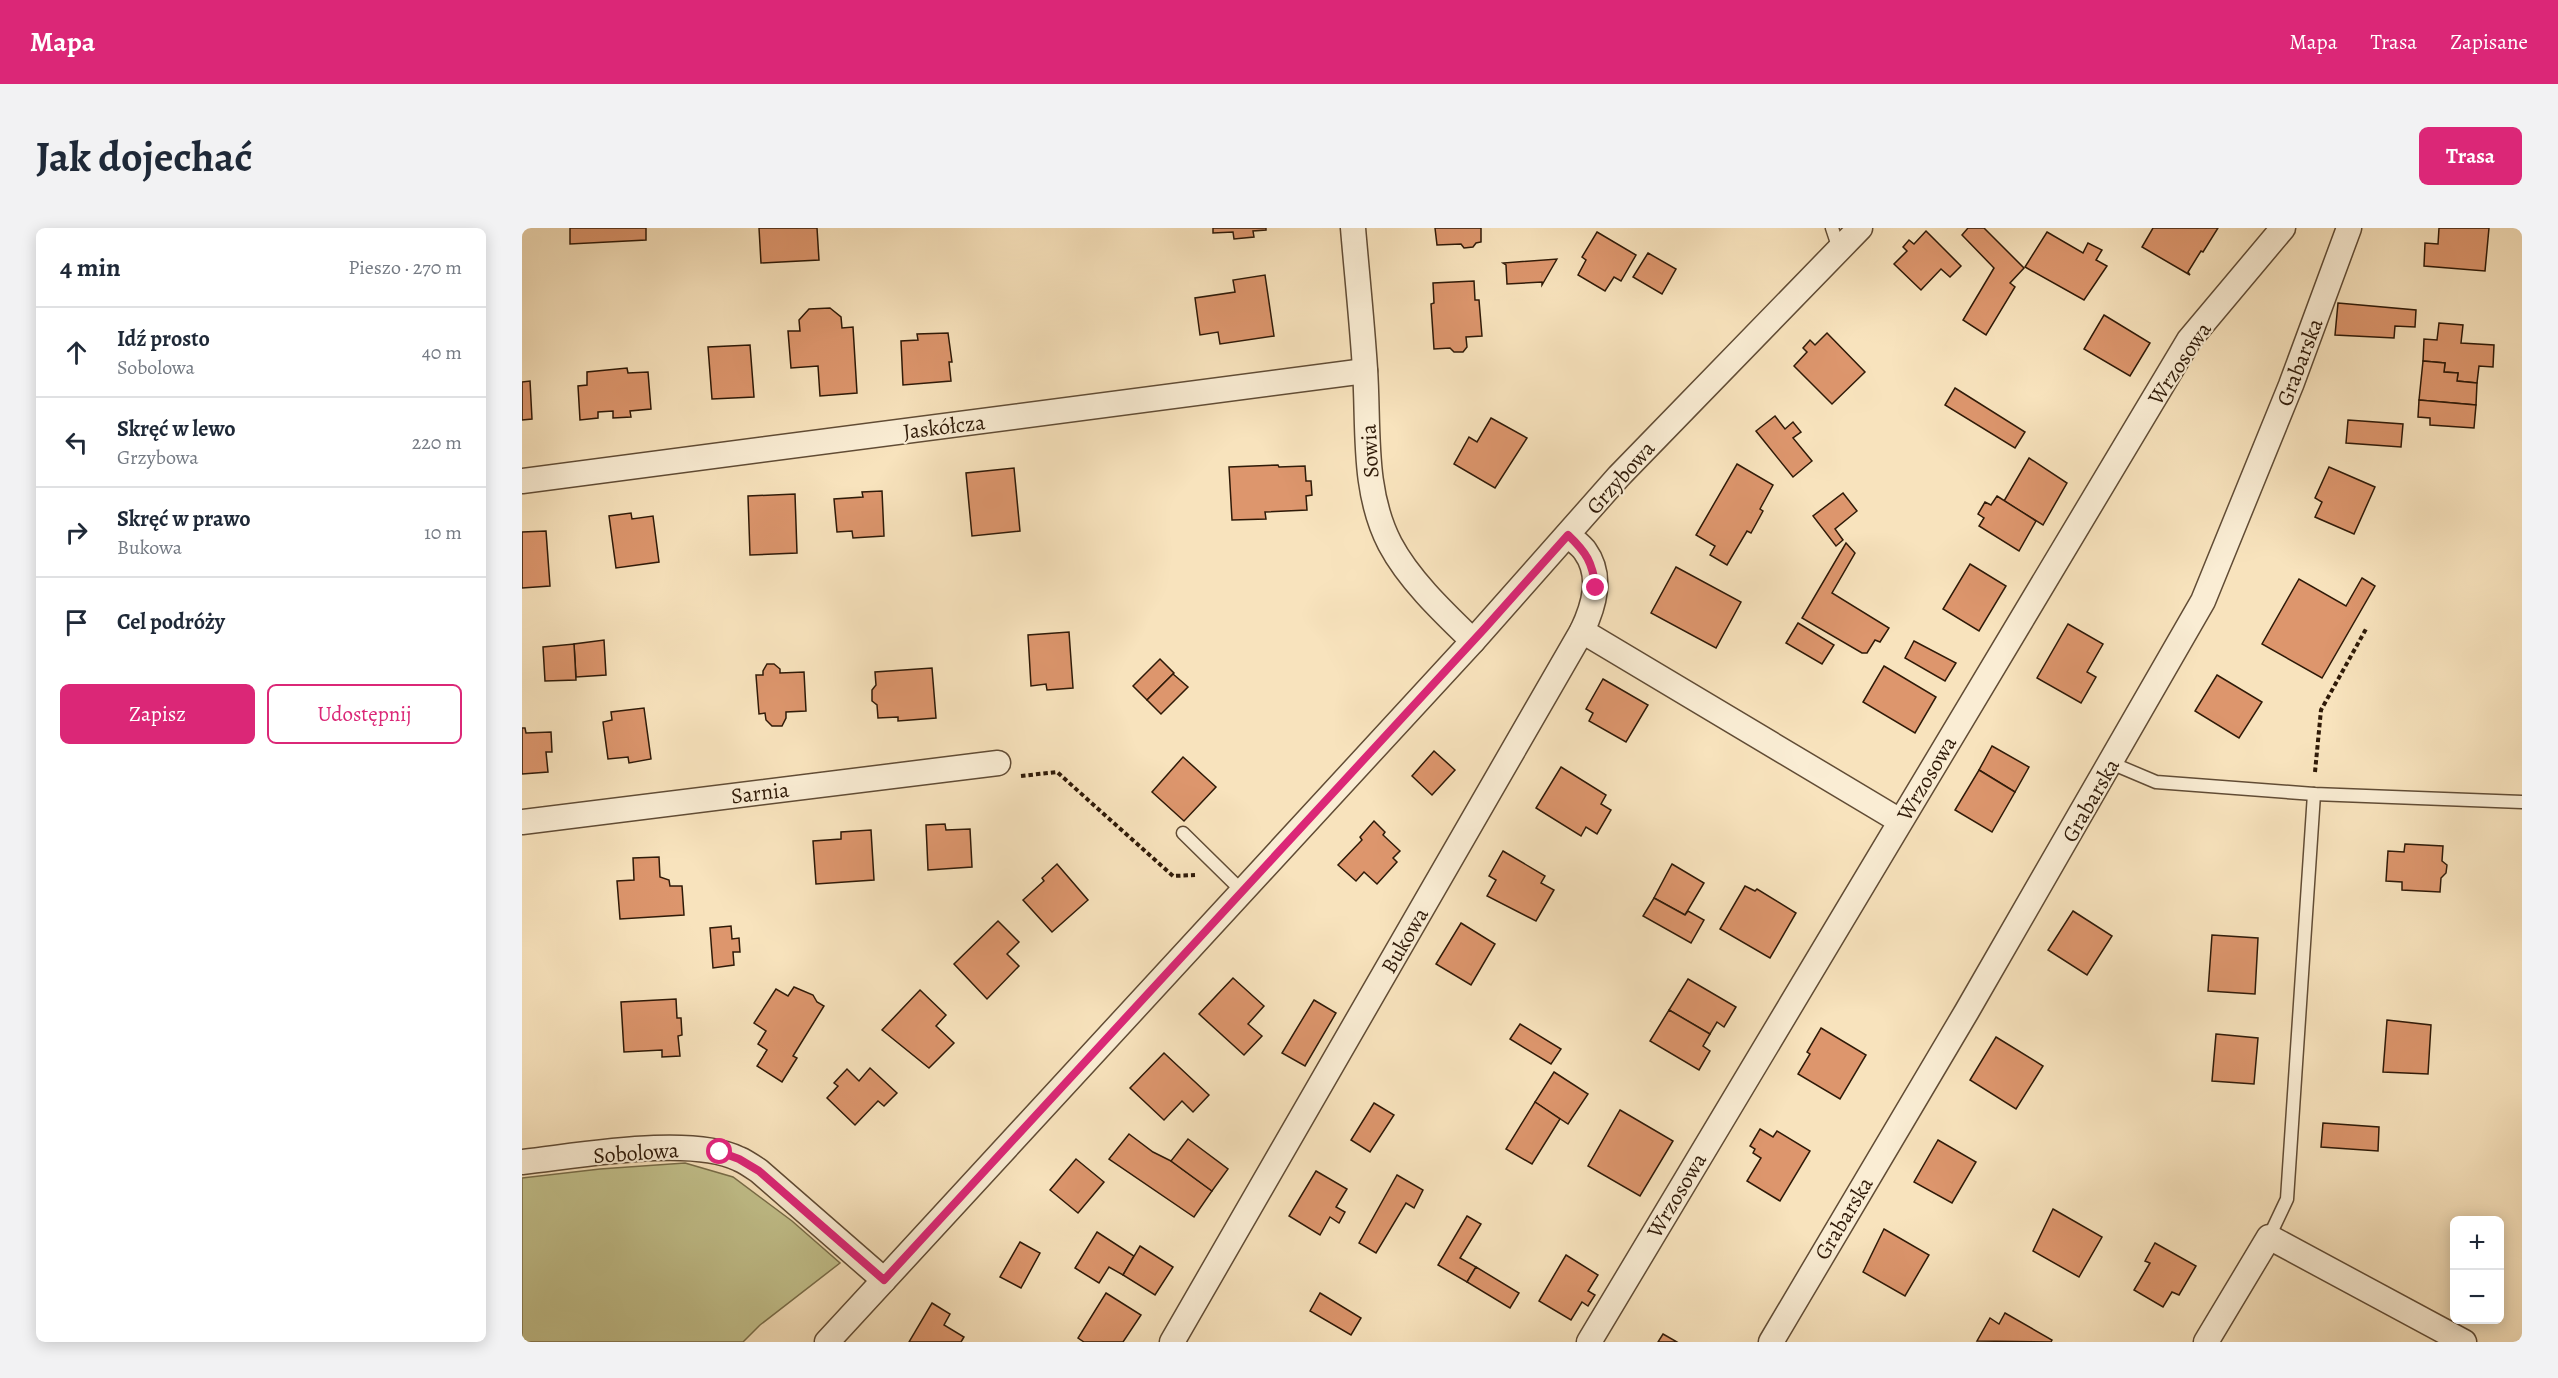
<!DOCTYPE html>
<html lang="pl">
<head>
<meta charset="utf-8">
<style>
  :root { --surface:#fff; --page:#f2f2f3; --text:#1f2937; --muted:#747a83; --line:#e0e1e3; --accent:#db2777 }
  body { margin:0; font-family:Alegreya,serif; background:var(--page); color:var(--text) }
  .controls { position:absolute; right:18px; bottom:18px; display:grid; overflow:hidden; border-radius:9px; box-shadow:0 3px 15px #0003 }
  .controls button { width:54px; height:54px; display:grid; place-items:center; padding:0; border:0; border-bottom:2px solid var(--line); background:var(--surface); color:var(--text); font:30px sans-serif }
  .stop { position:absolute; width:18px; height:18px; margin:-14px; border:4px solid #db2777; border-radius:50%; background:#fff }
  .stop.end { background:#db2777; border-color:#fff; box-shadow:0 2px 6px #0008 }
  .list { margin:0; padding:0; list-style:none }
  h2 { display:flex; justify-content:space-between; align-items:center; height:78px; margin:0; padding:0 24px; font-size:26px }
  h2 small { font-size:20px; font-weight:400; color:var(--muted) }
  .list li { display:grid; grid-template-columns:39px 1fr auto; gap:18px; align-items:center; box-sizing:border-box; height:90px; padding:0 24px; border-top:2px solid var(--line) }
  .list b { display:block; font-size:22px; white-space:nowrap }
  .list p { margin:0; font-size:20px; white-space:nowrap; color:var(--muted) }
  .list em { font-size:20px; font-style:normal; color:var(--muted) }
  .actions { display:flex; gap:12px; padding:18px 24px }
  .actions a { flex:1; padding:14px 0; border:2px solid var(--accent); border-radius:9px; text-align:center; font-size:21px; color:var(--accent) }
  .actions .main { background:var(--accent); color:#fff }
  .icon { flex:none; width:33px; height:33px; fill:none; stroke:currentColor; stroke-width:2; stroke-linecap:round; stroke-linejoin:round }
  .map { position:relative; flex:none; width:2000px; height:1114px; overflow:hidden; border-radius:9px }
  header { display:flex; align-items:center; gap:36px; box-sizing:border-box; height:84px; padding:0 30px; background:var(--accent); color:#fff }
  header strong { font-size:28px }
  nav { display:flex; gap:33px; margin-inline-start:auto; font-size:21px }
  .intro { display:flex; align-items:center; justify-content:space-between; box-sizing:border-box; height:144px; padding:0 36px }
  h1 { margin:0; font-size:42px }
  .button { padding:15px 27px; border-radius:9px; background:var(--accent); color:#fff; font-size:21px; font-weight:700 }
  main { display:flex; gap:36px; padding:0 36px }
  aside { flex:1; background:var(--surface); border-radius:9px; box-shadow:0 3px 15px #0003 }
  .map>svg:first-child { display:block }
  .green { fill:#c3c28d; stroke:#796e4a; stroke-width:1.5 }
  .building { fill:#dd966d; stroke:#2f1a08; stroke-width:1.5 }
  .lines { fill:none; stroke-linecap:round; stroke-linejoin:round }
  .lane-casing { stroke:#614c35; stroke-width:15 }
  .street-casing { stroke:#614c35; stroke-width:27 }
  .path { stroke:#2f1a08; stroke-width:4; stroke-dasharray:4.5 3; stroke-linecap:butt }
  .lane { stroke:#faedd4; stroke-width:12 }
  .street { stroke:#faedd4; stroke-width:24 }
  .route { stroke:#db2777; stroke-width:8 }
  .labels { text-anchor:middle; stroke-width:4.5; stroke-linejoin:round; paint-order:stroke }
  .street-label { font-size:22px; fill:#2f1a08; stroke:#faedd4 }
</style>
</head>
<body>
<header>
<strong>Mapa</strong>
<nav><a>Mapa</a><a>Trasa</a><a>Zapisane</a></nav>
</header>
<div class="intro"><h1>Jak dojechać</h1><a class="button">Trasa</a></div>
<main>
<aside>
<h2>4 min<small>Pieszo · 270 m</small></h2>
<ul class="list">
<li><svg class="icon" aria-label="ahead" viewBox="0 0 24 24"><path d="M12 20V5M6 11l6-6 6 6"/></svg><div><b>Idź prosto</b><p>Sobolowa</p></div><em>40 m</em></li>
<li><svg class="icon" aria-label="left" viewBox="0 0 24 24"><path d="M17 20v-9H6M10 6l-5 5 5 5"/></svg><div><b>Skręć w lewo</b><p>Grzybowa</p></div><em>220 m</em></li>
<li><svg class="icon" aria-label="right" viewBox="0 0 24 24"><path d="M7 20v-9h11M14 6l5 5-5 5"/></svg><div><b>Skręć w prawo</b><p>Bukowa</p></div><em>10 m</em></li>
<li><svg class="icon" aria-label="arrive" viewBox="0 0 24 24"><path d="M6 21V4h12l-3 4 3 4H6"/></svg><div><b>Cel podróży</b></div></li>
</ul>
<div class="actions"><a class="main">Zapisz</a><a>Udostępnij</a></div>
</aside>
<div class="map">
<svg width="2000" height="1114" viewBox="0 0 2000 1114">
  <rect width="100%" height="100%" fill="#f8e3bd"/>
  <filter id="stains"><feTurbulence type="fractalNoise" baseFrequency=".00333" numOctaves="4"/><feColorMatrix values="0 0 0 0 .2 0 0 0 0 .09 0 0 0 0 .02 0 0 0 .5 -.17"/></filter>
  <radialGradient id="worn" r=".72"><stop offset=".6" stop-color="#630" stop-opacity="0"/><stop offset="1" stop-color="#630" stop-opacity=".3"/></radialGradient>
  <polygon class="green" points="163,935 211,949 270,993 318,1035 238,1097 221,1114 0,1114 0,950 78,941"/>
  <g class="building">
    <polygon points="48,0 124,0 124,12 48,16"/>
    <polygon points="237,0 295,0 297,32 239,35"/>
    <polygon points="691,0 744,0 744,2 731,3 732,9 712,11 711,4 691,5"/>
    <polygon points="913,0 959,0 959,14 954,15 951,19 942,20 939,16 915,17"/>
    <polygon points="1446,0 1462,0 1502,40 1488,55 1493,59 1464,107 1441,92 1472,40 1440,7"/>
    <polygon points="1631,0 1696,0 1681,24 1679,23 1666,44 1668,47 1620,19"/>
    <polygon points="1917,0 1967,0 1963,43 1902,38 1903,15 1916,16"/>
    <polygon points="1404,3 1439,38 1428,49 1419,41 1399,62 1372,36 1385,23 1381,19 1387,12 1392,16"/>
    <polygon points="1075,4 1114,27 1099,53 1092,49 1083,63 1056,47 1064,32 1060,29"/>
    <polygon points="1525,4 1561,25 1566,15 1580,22 1574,32 1585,38 1562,72 1503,39"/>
    <polygon points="1126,25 1154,41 1140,66 1111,49"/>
    <polygon points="1035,31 1020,57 1020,54 985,56 984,37 981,35"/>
    <polygon points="743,47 752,108 698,116 696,104 678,107 673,70 713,64 711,52"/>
    <polygon points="952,53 953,72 957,72 960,108 944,109 945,119 941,124 932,124 928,120 912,121 909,76 912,75 911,55"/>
    <polygon points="1816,75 1894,82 1893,99 1873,98 1872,110 1813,107"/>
    <polygon points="308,80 319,89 320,100 331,99 335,165 298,168 296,138 269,140 266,103 278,103 277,92 287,81"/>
    <polygon points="1582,87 1628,115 1608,148 1562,121"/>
    <polygon points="1917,95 1941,97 1939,115 1972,117 1971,139 1957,138 1955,155 1935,153 1936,145 1922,144 1923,135 1901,133 1902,111 1915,112"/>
    <polygon points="426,105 430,134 427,134 429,153 381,157 379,113 396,112 395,106"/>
    <polygon points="1305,105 1343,144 1310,176 1272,138 1285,124 1281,120 1288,112 1293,117"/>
    <polygon points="228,117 232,169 190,171 186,119"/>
    <polygon points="1901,133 1923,135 1922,144 1936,145 1935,153 1955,155 1954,177 1897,172"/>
    <polygon points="105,140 106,145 126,144 129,181 108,183 109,189 91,190 91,183 76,184 76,190 58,192 56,158 65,157 65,144"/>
    <polygon points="8,153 10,191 0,192 0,154"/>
    <polygon points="1433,160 1503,204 1493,220 1423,177"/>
    <polygon points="1897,172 1954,177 1952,200 1908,197 1908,190 1896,189"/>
    <polygon points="1253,188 1263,201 1271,194 1279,204 1271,210 1290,233 1271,249 1234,203"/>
    <polygon points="969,190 1005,210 973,260 932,236 947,209 955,214"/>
    <polygon points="1826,192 1881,196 1879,219 1824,215"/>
    <polygon points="1507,230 1545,255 1521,297 1482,273"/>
    <polygon points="1215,236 1251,257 1238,281 1241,283 1229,305 1225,303 1205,337 1188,327 1193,318 1174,307"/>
    <polygon points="756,237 757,239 783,238 784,253 789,253 790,267 784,268 785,282 743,284 744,291 710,292 707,239"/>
    <polygon points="1807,239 1853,259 1832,306 1793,289 1800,274 1793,270"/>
    <polygon points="492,240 498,303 450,308 444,245"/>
    <polygon points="360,263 362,308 331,310 330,303 315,304 312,271 341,269 340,264"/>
    <polygon points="1321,265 1335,283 1313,301 1321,312 1314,318 1291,288"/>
    <polygon points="273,266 275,325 228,327 226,268"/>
    <polygon points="1475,268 1514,293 1497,323 1457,298 1462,290 1456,286 1463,274 1469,277"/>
    <polygon points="109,285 110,291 131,288 137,334 94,340 87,288"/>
    <polygon points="24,303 28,358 0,360 0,304"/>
    <polygon points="1324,315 1333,325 1310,365 1367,400 1358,414 1353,412 1345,425 1340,425 1280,390"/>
    <polygon points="1448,336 1484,358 1457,403 1421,381"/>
    <polygon points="1154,339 1219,374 1194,420 1129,385"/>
    <polygon points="1840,350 1853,358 1800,450 1740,416 1777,351 1824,378"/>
    <polygon points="1276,395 1312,417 1300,436 1264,415"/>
    <polygon points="1546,396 1581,416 1565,444 1574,449 1559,475 1515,450"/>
    <polygon points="547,404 551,460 525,462 524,456 509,458 506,407"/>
    <polygon points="82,412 84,447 54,449 52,416"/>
    <polygon points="1392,413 1434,435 1423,453 1383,430"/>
    <polygon points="52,416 54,452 23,453 21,419"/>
    <polygon points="638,431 652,445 625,472 611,458"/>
    <polygon points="245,436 252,436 258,441 258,445 282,444 284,483 264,484 264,490 260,498 250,498 244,492 243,485 237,486 234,447 241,447 241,443"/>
    <polygon points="1362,438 1414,469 1393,505 1341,474"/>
    <polygon points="410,440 414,490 376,493 376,489 356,490 355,477 350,473 350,462 354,457 353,444"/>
    <polygon points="651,446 666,459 639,486 625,472"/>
    <polygon points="1695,447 1740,474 1717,510 1673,483"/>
    <polygon points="1081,451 1126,477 1104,514 1067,493 1071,485 1064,481"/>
    <polygon points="122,480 129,531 107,535 106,529 86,531 81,494 90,492 89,484"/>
    <polygon points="0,500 3,500 4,505 29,504 30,524 24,524 26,544 0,546"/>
    <polygon points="1470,518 1507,539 1493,564 1457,542"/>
    <polygon points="912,523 933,542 910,567 890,548"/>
    <polygon points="661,529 694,559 662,593 630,564"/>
    <polygon points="1039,539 1084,567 1079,576 1089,582 1075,606 1064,599 1059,608 1014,580"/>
    <polygon points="1457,542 1493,564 1470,604 1433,582"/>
    <polygon points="852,593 863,604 861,607 878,623 871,630 875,634 855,656 842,644 834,653 816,637 840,612 838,609"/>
    <polygon points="423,596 424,602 448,601 450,639 406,642 404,597"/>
    <polygon points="349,602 352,652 294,656 291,613 319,611 319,604"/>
    <polygon points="1883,616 1921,618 1920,633 1925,637 1924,645 1919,650 1918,664 1880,662 1880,654 1864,653 1866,623 1882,624"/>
    <polygon points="981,623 1023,648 1019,655 1032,662 1014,693 965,668 974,652 967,648"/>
    <polygon points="137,629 138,649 147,652 148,658 160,658 162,687 98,691 95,653 112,652 111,630"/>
    <polygon points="535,636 566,672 530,704 501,672 522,653 520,650"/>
    <polygon points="1150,636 1182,655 1163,687 1132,670"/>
    <polygon points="1223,658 1233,663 1235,661 1274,685 1248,730 1198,701"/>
    <polygon points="1132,670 1163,687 1166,683 1182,692 1169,715 1121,688"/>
    <polygon points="1551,683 1590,708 1565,747 1526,722"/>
    <polygon points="476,693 497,714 485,726 497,738 465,771 432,736"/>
    <polygon points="939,695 973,716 949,757 914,736"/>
    <polygon points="209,698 210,711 217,710 218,724 211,724 212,737 191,740 188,700"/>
    <polygon points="1690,707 1736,710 1733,766 1686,763"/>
    <polygon points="711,750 742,778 726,796 740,808 722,827 677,786"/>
    <polygon points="1166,751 1214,779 1202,799 1195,794 1188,806 1147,782"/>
    <polygon points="272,759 291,767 295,774 302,778 271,828 275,830 260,854 235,838 245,822 236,816 244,803 232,795 254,761 266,768"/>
    <polygon points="398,762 424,787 414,798 432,815 407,840 360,802"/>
    <polygon points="154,771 155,790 159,790 160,807 156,808 158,828 140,829 140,822 102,824 99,774"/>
    <polygon points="792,772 814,785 783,838 760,825"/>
    <polygon points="1147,782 1188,806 1181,818 1188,823 1177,842 1128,813"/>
    <polygon points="1865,792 1909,797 1906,846 1861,844"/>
    <polygon points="998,796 1039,821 1029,836 988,811"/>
    <polygon points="1299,800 1344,827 1318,871 1276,846 1288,826 1285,824"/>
    <polygon points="1694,806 1736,810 1732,856 1690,853"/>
    <polygon points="1474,809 1521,838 1494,881 1448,852"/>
    <polygon points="642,825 687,867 671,884 660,873 642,892 608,860"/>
    <polygon points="348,840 375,865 362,878 356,873 333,897 305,870 316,858 312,855 325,841 337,853"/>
    <polygon points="1032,844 1066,866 1046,896 1013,874"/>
    <polygon points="1013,874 1038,891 1010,936 984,921"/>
    <polygon points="852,875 872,887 848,924 829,912"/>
    <polygon points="1098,882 1151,913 1118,968 1066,938"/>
    <polygon points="1801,895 1857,899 1856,923 1799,919"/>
    <polygon points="1238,901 1251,909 1255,903 1288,923 1258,973 1225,953 1239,930 1231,925 1233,921 1228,918"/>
    <polygon points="607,906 631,924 649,933 690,963 672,989 587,931"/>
    <polygon points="666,911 706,941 690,963 649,933"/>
    <polygon points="1416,912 1454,934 1430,975 1392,954"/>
    <polygon points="554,931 582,954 556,985 528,962"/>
    <polygon points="794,943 825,961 814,979 823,984 817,995 808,989 798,1007 767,988"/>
    <polygon points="875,947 901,962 892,980 884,975 854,1025 837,1015"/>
    <polygon points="1531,981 1580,1009 1557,1049 1511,1023"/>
    <polygon points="945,988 959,996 938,1030 954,1039 945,1054 916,1037"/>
    <polygon points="1362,1001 1407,1027 1383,1068 1341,1044"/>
    <polygon points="575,1004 612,1028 601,1047 587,1039 577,1055 553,1040"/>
    <polygon points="498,1014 518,1025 499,1060 478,1049"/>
    <polygon points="1633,1015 1674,1038 1657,1067 1650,1064 1641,1079 1612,1062 1628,1035 1623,1033"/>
    <polygon points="618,1018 651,1039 633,1067 601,1047"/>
    <polygon points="1044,1027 1076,1047 1066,1063 1073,1067 1066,1078 1060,1074 1049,1092 1017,1073"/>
    <polygon points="954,1039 997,1065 988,1080 945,1054"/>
    <polygon points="584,1065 619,1087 601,1114 562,1114 556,1110"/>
    <polygon points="798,1065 839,1090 829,1107 788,1083"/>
    <polygon points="410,1075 428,1086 422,1097 442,1109 439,1114 387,1114"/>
    <polygon points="1483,1085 1530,1112 1529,1114 1455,1113 1468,1090 1477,1096"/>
    <polygon points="1141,1106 1155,1114 1136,1114"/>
  </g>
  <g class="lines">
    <g class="lane-casing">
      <g id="lane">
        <polyline points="1310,0 1317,21"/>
        <polyline points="1589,535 1634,554 1792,566 2000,574"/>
        <polyline points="661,605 720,663"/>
        <polyline points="1747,1009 1765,971 1792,566"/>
      </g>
    </g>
    <g class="street-casing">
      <g id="street">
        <path d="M831,0C835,47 840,94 843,141C847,200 840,262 868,316C887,352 922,385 951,413"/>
        <polyline points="0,253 843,143"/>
        <polyline points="1060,403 1378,593"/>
        <polyline points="0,594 476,535"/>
        <path d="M0,934C56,928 168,907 217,931C224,934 231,939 237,943L362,1052"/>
        <polyline points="305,1114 951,413 1097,248 1338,0"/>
        <path d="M650,1114L1060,403C1072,378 1081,348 1063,323C1059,317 1051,312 1046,307"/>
        <polyline points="1067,1114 1667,112 1761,0"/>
        <polyline points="1249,1114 1445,783 1681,373 1769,157 1827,0"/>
        <polyline points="1684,1114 1747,1009 1942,1114"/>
      </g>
    </g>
    <g class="path">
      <polyline points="1793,544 1799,482 1844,401"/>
      <polyline points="499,548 535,544 651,648 673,647"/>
    </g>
    <use href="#lane" class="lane"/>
    <use href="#street" class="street"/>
  </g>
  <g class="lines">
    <path class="route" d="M198,924L217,931L237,943L362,1052L963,400L1046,307C1065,325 1070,334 1074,360"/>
  </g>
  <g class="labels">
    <g class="street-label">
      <text transform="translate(1777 134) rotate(-69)" y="8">Grabarska</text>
      <text transform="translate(1657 135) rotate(-56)" y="8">Wrzosowa</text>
      <text transform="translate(422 198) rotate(-7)" y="8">Jaskółcza</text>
      <text transform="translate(847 223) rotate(-93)" y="8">Sowia</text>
      <text transform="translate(1098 249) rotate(-48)" y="8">Grzybowa</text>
      <text transform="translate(1404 550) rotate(-59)" y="8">Wrzosowa</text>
      <text transform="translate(238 564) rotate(-7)" y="8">Sarnia</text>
      <text transform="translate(1568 572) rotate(-60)" y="8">Grabarska</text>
      <text transform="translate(882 712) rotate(-60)" y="8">Bukowa</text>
      <text transform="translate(114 924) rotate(-4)" y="8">Sobolowa</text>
      <text transform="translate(1154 967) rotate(-59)" y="8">Wrzosowa</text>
      <text transform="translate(1321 990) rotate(-59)" y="8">Grabarska</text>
    </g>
  </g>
  <rect width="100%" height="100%" filter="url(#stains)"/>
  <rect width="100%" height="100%" fill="url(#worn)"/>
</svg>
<div class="controls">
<button>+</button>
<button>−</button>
</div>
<div class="stop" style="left:198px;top:924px"></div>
<div class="stop end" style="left:1074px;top:360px"></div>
</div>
</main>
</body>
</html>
